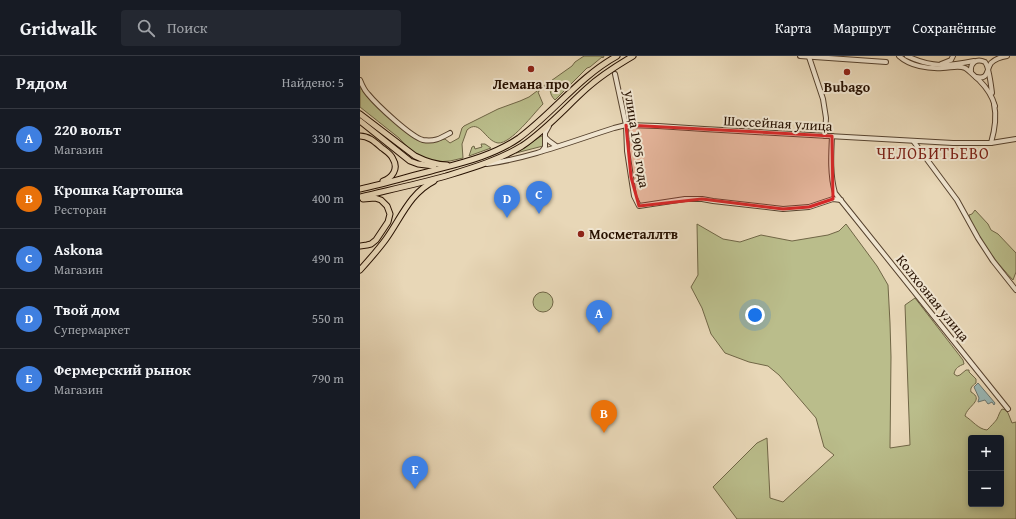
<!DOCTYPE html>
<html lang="ru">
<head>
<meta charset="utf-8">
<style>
  :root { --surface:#171b24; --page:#242831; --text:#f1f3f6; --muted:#9ea1a6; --line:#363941; --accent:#ea580c }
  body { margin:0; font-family:"Gentium Book Plus",serif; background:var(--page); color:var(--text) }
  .controls { position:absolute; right:12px; bottom:12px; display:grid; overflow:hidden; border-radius:4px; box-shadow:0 2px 6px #0003 }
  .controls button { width:36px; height:36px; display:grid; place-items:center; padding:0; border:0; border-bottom:1px solid var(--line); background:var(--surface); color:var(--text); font:20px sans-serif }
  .you { position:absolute; left:395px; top:259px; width:14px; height:14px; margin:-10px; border:3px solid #fff; border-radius:50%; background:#1a73e8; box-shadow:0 0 0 6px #1a73e833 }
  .badge { display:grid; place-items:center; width:26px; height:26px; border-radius:50%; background:var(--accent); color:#fff; font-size:13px; font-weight:700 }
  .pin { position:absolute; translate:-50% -33px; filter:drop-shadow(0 1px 2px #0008) }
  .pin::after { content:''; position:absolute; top:21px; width:14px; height:12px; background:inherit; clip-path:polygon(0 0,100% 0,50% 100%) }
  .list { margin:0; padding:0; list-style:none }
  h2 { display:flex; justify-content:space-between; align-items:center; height:52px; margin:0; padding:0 16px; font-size:17px }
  h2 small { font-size:13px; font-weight:400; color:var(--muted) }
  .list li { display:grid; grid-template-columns:26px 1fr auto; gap:12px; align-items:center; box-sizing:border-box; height:60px; padding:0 16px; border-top:1px solid var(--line) }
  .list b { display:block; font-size:15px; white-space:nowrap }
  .list p { margin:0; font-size:13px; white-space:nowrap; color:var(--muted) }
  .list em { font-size:13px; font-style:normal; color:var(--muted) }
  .icon { flex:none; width:22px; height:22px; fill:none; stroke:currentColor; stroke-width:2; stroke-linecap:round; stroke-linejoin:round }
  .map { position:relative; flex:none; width:656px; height:463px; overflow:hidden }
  header { display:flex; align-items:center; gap:24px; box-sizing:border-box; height:56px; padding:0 20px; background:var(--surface); border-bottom:1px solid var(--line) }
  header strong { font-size:19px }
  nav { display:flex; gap:22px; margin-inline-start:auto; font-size:14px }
  .search { width:280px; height:36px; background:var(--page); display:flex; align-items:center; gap:10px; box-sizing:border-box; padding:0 14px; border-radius:4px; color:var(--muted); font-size:15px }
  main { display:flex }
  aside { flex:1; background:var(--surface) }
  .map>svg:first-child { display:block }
  .green { fill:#babd8b; stroke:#706646; fill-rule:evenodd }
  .water { fill:#99b8b7; stroke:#6b756e }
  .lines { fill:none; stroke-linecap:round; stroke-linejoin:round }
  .minor-casing { stroke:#56422e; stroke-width:6 }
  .major-casing { stroke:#261000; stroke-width:7 }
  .minor { stroke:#f0e5d0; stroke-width:4 }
  .major { stroke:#e8d7b7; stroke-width:5 }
  .marked { fill:#d62828; fill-opacity:0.2; stroke:#d62828; stroke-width:3; stroke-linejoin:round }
  .poi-dot { fill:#8f2418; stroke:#f0e5d0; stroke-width:1.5 }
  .labels { text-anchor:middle; stroke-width:4; stroke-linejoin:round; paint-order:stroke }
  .poi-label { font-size:14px; font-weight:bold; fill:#261000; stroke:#f0e5d0 }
  .street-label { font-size:14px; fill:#261000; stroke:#f0e5d0 }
  .quarter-label { font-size:16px; letter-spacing:1px; fill:#7a1f14; stroke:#f0e5d0 }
</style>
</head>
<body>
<header>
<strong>Gridwalk</strong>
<div class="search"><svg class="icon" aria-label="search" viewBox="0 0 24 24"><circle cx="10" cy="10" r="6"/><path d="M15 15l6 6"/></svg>Поиск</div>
<nav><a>Карта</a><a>Маршрут</a><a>Сохранённые</a></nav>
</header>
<main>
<aside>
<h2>Рядом<small>Найдено: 5</small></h2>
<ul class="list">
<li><span class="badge" style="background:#3f7fe0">A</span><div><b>220 вольт</b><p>Магазин</p></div><em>330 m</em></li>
<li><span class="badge" style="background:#e8710a">B</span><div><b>Крошка Картошка</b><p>Ресторан</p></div><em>400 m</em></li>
<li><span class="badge" style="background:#3f7fe0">C</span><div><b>Askona</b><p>Магазин</p></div><em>490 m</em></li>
<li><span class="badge" style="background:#3f7fe0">D</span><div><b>Твой дом</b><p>Супермаркет</p></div><em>550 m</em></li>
<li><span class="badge" style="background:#3f7fe0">E</span><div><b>Фермерский рынок</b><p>Магазин</p></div><em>790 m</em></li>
</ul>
</aside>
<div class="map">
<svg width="656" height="463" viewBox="0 0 656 463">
  <rect width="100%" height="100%" fill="#e8d7b7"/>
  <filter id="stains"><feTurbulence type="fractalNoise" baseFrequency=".005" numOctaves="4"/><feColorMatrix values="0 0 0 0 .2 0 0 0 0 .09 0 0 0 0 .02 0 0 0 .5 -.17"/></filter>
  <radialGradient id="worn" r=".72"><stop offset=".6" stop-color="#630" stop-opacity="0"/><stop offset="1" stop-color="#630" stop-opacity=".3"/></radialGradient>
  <g class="green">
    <path d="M224,0H244L243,2L242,1L230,11L227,12L195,44C188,37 192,34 188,27L212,10L215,6Z"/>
    <path d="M0,29C3,38 9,43 16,50H17L52,80L72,86L85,83L90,87L99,82L102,72L104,70L138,53L160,45L169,41L185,29L186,30L178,36L183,48C174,57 151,88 138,87C125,85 120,62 107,74L102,88L103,102L90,105L76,106L58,99L50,94L39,82L0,51Z"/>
    <polygon points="181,80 184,81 183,90 156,97"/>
    <polygon points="121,88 125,88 131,92 109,100 112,91 114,90 115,93 122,91"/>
    <path d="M615,154L628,168L631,174L638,178L656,197V216L653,224C637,207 622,188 612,168C610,165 610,162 609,159L612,158Z"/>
    <path d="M337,168L363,183L380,186L401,179L432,185L468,179L479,175L486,168L517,210L528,229L530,267L531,301L530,392L550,389L545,249L555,242L603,304L604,308C599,310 595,312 594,318L597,320L600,319L606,314H609V316L616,323V327C612,330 610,332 611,336C625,344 607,350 605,360C613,365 618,373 627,374C629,372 636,365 637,363C639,359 639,357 642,353L646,354L648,357L652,367L656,366V463H377L353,431L397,387L407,382L410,442L423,446L474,399L464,391L456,362L419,319L408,310L389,306L365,297L351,278L342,252L331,231L338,219ZM611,382H641V448H611Z"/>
    <circle cx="183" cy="246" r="10"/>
  </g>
  <polygon class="water" points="618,327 635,347 634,349 632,346 628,348 625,344 618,346 619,342 614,331"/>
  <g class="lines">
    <g class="minor-casing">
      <g id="minor">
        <polyline points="440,0 526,6"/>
        <path d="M539,0C550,10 568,13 583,12C590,12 598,9 605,12C610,15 614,20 619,24C627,32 632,39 635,50"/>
        <path d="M547,0C572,12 588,10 614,5"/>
        <polyline points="449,1 463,43 466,62 465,80"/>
        <polyline points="581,8 591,4 593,0"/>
        <path d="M611,16C610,7 616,2 625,6C629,11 631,29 632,37"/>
        <polyline points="255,18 266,69 267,95 271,121 274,140 279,150 325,143 342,143 353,145 423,153 449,151 473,143 481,144"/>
        <path d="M616,21C629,24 626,14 631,7C635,3 641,1 647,0"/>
        <path d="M0,24C2,29 4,34 8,38C17,49 51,81 63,84C75,86 81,82 90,77"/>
        <path d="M472,80C471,100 470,119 475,137L648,353"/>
        <polyline points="186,82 189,85 196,90"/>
        <polyline points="554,86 597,144 618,182 633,205 656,234"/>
        <path d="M631,87C635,73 637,61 634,48"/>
        <polyline points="182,95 185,91 185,77 189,70"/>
        <path d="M127,108C170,102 213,85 254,72L266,69L298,70L344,73L593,87H631L656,83"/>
      </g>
    </g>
    <g class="major-casing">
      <g id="major">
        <path d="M0,58L55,100C65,105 75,109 87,109"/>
        <polyline points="0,65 50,105 58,108 74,110"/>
        <path d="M0,80C9,80 15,86 22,92C26,95 31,98 33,103C39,113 32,122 23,125"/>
        <path d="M0,133C24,128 47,121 71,115C101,107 133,100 159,82C194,56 219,21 257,0"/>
        <path d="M0,141C29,134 57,128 86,120C112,112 139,104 162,90C186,74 205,52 226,33C240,20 256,10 273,0"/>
        <polyline points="0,190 7,189 11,188 16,184 28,166 30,158 27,150 21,144 15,142 3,143"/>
        <path d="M0,214C9,204 18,194 26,183C41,162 50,137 74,125"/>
      </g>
    </g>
    <use href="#minor" class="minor"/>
    <use href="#major" class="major"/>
  </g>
  <path class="marked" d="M266,69L472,80L473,143L449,151L423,153L342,143L279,150L271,121Z"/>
  <g class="poi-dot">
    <circle cx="171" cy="13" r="4"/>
    <circle cx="487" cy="16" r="4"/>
    <circle cx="221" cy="178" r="4"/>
  </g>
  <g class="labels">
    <g class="poi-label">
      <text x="171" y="33">Лемана про</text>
      <text x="487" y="36">Bubago</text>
      <text x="229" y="183" text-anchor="start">Мосметаллтв</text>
    </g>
    <g class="street-label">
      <text transform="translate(418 67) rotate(3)" y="5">Шоссейная улица</text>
      <text transform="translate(277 83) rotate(81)" y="5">улица 1905 года</text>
      <text transform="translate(573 242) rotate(51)" y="5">Колхозная улица</text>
    </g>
    <g class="quarter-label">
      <text x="573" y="103">ЧЕЛОБИТЬЕВО</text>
    </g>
  </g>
  <rect width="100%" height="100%" filter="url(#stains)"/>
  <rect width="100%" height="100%" fill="url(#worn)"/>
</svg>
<div class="controls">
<button>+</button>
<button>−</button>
</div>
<div class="you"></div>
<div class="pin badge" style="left:239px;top:277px;background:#3f7fe0">A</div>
<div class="pin badge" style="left:244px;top:377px;background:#e8710a">B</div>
<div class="pin badge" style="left:179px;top:158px;background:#3f7fe0">C</div>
<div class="pin badge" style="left:147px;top:162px;background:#3f7fe0">D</div>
<div class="pin badge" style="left:55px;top:433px;background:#3f7fe0">E</div>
</div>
</main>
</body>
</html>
